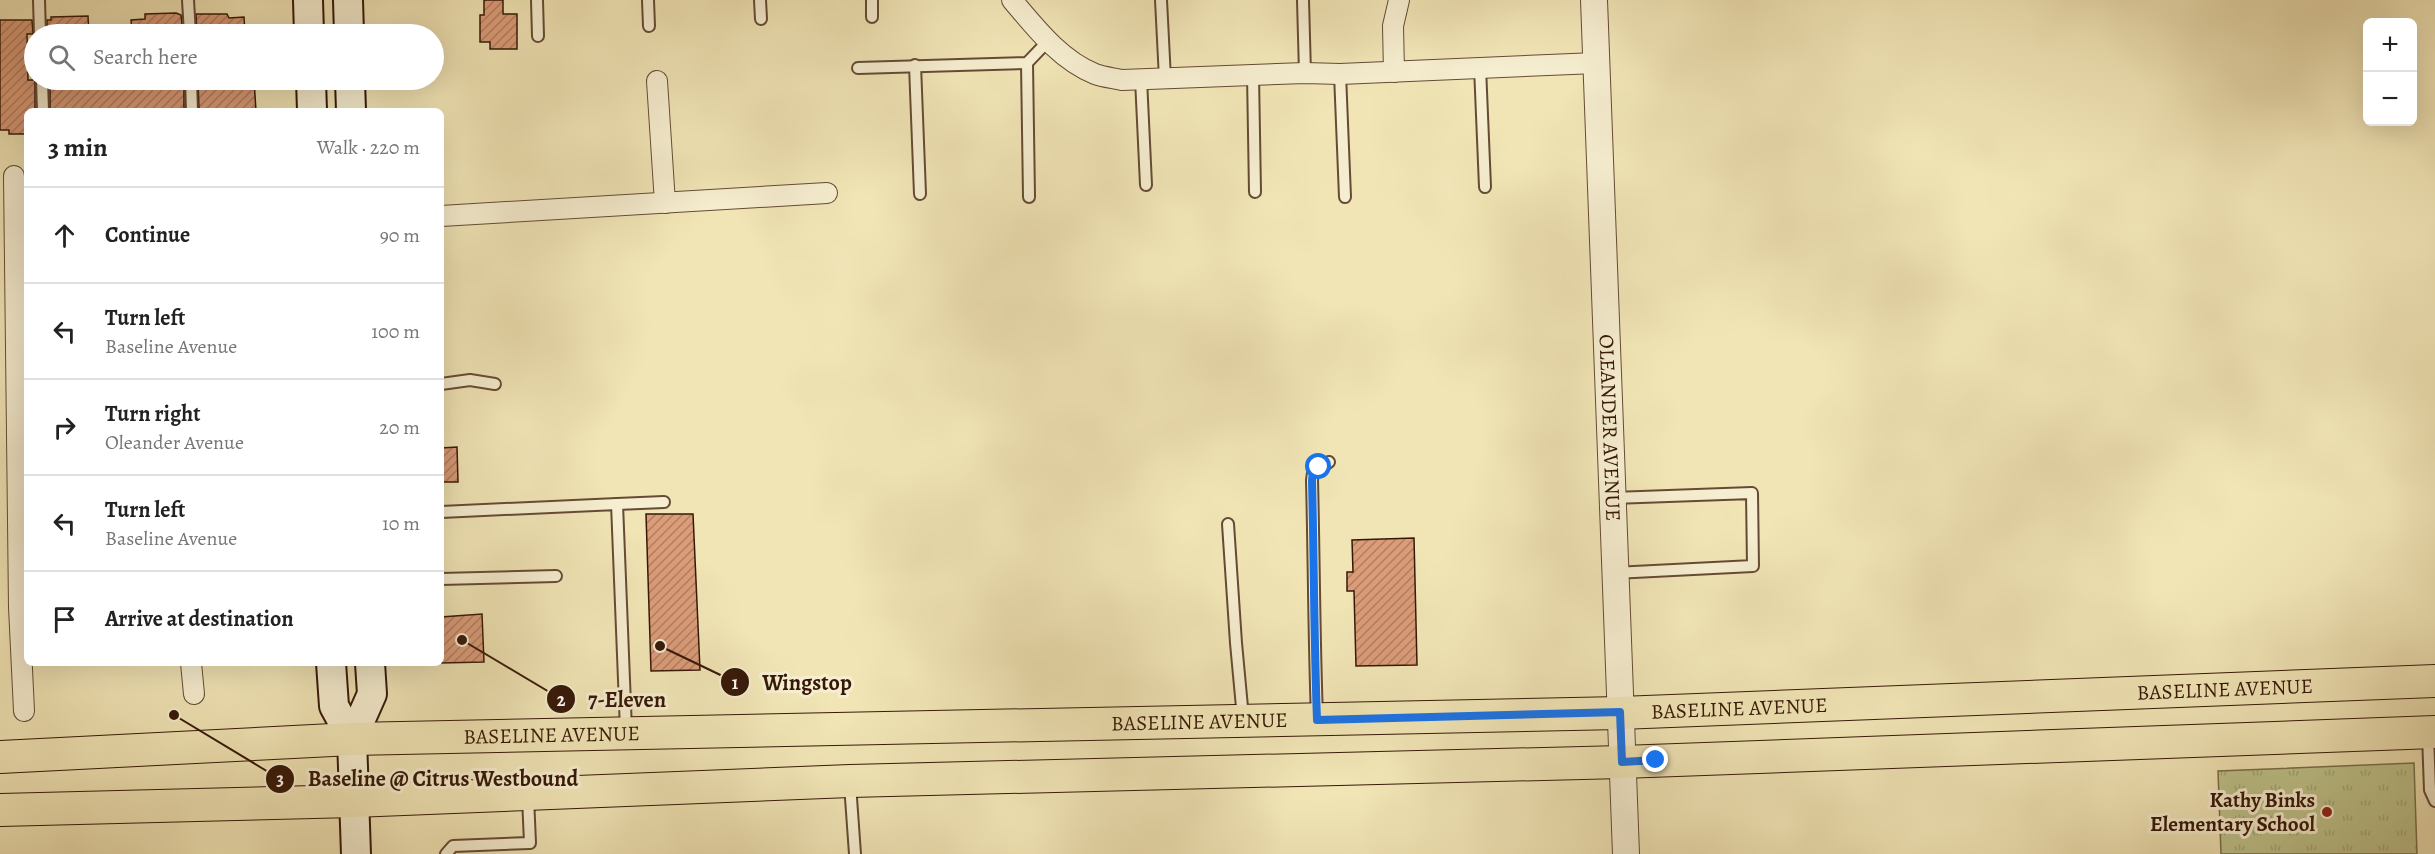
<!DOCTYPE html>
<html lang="en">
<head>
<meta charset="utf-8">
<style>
  :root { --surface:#fff; --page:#f6f6f6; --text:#222; --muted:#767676; --line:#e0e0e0 }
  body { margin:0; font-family:Alegreya,serif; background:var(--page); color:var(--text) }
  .controls { position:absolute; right:18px; top:18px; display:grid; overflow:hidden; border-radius:9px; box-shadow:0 6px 24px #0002 }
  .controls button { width:54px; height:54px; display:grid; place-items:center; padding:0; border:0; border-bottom:2px solid var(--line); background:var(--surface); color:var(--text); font:30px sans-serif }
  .stop { position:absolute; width:18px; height:18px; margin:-14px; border:4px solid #1a73e8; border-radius:50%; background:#fff }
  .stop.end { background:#1a73e8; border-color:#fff; box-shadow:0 2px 6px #0008 }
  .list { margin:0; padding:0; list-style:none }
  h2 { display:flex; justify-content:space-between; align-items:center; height:78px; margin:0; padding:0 24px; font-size:26px }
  h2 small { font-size:20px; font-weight:400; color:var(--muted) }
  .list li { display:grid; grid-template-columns:39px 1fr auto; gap:18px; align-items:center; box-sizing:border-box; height:96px; padding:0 24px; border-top:2px solid var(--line) }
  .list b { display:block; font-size:22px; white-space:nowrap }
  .list p { margin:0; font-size:20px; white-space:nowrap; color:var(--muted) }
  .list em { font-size:20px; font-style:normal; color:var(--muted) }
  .icon { flex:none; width:33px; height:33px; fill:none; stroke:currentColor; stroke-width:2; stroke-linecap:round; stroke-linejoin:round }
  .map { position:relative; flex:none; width:2435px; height:854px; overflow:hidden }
  .search { position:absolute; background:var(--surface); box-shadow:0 6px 24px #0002; left:24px; top:24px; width:420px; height:66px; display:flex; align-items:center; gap:15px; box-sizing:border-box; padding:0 21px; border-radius:33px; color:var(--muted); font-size:22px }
  .panel { position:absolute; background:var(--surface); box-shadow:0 6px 24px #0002; left:24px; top:108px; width:420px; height:558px; border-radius:9px }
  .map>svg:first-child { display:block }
  .park { fill:url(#park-tufts); stroke:#7a6e4a; stroke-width:1.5 }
  .building { fill:url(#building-hatch); stroke:#361808; stroke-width:1.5 }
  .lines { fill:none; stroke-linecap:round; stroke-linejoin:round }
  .service-casing { stroke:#654b34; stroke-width:14 }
  .minor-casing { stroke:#654b34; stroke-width:22 }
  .tertiary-casing { stroke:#654b34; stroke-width:28 }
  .secondary-casing { stroke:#361808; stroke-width:32 }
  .primary-casing { stroke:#361808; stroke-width:34 }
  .service { stroke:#f6eed0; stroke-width:10 }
  .minor { stroke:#f6eed0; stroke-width:20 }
  .tertiary { stroke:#f6eed0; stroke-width:26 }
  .secondary { stroke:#f6eed0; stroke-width:28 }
  .primary { stroke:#f1e5b6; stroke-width:32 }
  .route { stroke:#1a73e8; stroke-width:8 }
  .poi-dot { fill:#8f2418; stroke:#f6eed0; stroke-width:2 }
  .labels { text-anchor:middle; stroke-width:6; stroke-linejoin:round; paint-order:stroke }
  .street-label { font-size:21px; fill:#361808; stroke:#f6eed0 }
  .poi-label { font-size:21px; font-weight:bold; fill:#361808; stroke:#f6eed0; text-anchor:end }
  .leader { fill:none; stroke:#361808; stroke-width:2 }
  .callout-dot { fill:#361808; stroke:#f6eed0; stroke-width:2 }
  .mark-label { font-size:18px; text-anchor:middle; font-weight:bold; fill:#fff }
  .callout-label { font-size:22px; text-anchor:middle; font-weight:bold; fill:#361808; stroke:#f6eed0; stroke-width:6; stroke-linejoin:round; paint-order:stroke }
</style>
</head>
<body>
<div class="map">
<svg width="2435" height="854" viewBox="0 0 2435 854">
  <defs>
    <pattern id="park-tufts" width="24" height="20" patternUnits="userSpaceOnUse" patternTransform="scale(1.5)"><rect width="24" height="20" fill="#bec38b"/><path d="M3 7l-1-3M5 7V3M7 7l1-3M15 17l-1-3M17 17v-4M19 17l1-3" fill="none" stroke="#a4a776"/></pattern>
    <pattern id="building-hatch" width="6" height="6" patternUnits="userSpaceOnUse" patternTransform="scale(1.5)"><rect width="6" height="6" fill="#db9c79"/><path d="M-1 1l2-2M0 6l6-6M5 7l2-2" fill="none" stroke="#b27e61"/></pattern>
  </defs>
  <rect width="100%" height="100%" fill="#f1e5b6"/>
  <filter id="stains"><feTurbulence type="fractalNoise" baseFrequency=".00333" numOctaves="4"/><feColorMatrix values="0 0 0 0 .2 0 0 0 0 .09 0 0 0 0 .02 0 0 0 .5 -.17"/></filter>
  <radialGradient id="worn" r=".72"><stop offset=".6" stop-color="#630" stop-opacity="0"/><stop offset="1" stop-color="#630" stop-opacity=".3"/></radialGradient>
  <polygon class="park" points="2414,763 2417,854 2221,854 2218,771"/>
  <g class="building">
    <polygon points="484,0 503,0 503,14 517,14 517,49 490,49 490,42 480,42 480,15 484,15"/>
    <polygon points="176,13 181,15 183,34 132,34 131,20 145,19 145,14"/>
    <polygon points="196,14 227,14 229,18 244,17 245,34 197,34"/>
    <polygon points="88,16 89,34 47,34 47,20 51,20 51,17"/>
    <polygon points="0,20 32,20 33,34 27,34 28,80 35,80 35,111 27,111 27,134 9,134 9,130 0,130"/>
    <rect x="50" y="80" width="134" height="31"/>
    <polygon points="198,80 254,80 256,111 199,111"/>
    <polygon points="457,447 458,482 441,482 441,448"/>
    <polygon points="646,514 693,514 700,670 651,671"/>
    <polygon points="1414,538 1417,665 1356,666 1354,591 1347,591 1347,572 1353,572 1352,540"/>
    <polygon points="482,614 484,662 441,663 441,617"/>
  </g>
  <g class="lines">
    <g class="service-casing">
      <g id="service">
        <polyline points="39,0 40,34"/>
        <polyline points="188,0 190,34"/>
        <polyline points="537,0 538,36"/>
        <polyline points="648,0 649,26"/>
        <polyline points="760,0 761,19"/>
        <polyline points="872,0 872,17"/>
        <polyline points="1161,0 1165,79"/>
        <polyline points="1303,0 1305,73"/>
        <polyline points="1027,63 1029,197"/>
        <polyline points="915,65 920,194"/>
        <polyline points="1480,67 1485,187"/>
        <polyline points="858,68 1027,63 1048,41"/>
        <polyline points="1340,74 1345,197"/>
        <polyline points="1253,75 1255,192"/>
        <polyline points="1141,79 1146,185"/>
        <polyline points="42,80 43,111"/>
        <polyline points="191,80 192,111"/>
        <polyline points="441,384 470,380 495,384"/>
        <polyline points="1613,498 1752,493 1753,566 1614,573"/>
        <polyline points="617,504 664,502"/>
        <polyline points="441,512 617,504 626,730"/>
        <polyline points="1228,524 1236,643 1243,718"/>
        <polyline points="441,579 556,576"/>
        <path d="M1317,717C1314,638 1314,559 1312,480L1313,473L1329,462"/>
        <polyline points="2428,735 2430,790 2435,801"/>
        <polyline points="850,784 855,854"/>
        <polyline points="446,854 453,846 530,843 528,797"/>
      </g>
    </g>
    <g class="minor-casing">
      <g id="minor">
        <path d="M1012,0C1035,27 1060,60 1095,74C1103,77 1113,78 1122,80L1305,73L1340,74L1596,63"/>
        <polyline points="1394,72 1393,26 1399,0"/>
        <polyline points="657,81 665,203"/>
        <polyline points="14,176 19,607 24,711"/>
        <polyline points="441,216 827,193"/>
        <polyline points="191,663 194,694"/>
      </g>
    </g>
    <g class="tertiary-casing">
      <g id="tertiary">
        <path id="s1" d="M1594,0L1626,854"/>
      </g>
    </g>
    <g class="secondary-casing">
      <g id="secondary">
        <polyline points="308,0 309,34"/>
        <polyline points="348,0 349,34"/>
        <polyline points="311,80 312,111"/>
        <polyline points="350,80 351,111"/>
        <polyline points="331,663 334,706 352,739"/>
        <polyline points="356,854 352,739 372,694 370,663"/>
      </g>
    </g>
    <g class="primary-casing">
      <g id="primary">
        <path id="s2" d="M0,757L352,739L1620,713L2435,681"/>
        <polyline points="0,810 354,801 850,781 1622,762 2435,732"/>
      </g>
    </g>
    <use href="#service" class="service"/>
    <use href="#minor" class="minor"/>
    <use href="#tertiary" class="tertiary"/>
    <use href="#secondary" class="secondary"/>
    <use href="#primary" class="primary"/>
  </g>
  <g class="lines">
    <path class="route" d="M1319,467L1313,473L1312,480C1314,560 1314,640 1317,720L1620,712L1622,762L1656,760"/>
  </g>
  <circle class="poi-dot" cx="2327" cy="812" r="6"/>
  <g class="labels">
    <g class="street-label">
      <text dy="7" stroke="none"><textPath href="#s1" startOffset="428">OLEANDER AVENUE</textPath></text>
      <text dy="7" stroke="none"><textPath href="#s2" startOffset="2226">BASELINE AVENUE</textPath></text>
      <text dy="7" stroke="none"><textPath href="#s2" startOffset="1740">BASELINE AVENUE</textPath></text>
      <text dy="7" stroke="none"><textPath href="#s2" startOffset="1200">BASELINE AVENUE</textPath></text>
      <text dy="7" stroke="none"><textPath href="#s2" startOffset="552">BASELINE AVENUE</textPath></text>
    </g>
    <g class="poi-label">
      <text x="2315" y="807">Kathy Binks<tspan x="2315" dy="24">Elementary School</tspan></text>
    </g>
  </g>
  <path class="leader" d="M660 646L735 682M462 640L561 699M174 715L280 779"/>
  <g class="callout-dot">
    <circle cx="660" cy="646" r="6"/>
    <circle cx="462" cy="640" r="6"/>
    <circle cx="174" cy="715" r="6"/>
    <circle cx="735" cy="682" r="15"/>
    <circle cx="561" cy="699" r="15"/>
    <circle cx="280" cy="779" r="15"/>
  </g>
  <g class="mark-label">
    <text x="735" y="689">1</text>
    <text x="561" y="706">2</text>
    <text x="280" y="785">3</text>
  </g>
  <g class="callout-label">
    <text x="807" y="690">Wingstop</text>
    <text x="627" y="707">7-Eleven</text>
    <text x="443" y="786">Baseline @ Citrus Westbound</text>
  </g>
  <rect width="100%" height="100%" filter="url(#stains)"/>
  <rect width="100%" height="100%" fill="url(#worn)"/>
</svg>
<div class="controls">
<button>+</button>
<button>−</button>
</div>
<div class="stop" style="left:1319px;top:467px"></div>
<div class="stop end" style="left:1656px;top:760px"></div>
<div class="search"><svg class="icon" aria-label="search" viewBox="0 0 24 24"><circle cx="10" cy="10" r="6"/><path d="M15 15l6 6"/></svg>Search here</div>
<section class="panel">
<h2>3 min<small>Walk · 220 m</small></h2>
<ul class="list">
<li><svg class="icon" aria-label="ahead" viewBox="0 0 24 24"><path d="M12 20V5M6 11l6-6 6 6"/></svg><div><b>Continue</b></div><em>90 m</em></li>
<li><svg class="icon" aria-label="left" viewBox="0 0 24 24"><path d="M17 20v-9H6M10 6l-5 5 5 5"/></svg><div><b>Turn left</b><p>Baseline Avenue</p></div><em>100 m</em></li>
<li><svg class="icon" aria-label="right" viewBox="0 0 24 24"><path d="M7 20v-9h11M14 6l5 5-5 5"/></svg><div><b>Turn right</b><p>Oleander Avenue</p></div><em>20 m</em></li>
<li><svg class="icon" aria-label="left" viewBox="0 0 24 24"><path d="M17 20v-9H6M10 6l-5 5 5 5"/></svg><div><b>Turn left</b><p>Baseline Avenue</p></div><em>10 m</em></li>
<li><svg class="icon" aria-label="arrive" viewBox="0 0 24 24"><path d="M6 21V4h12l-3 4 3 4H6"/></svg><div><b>Arrive at destination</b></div></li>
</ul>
</section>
</div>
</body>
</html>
